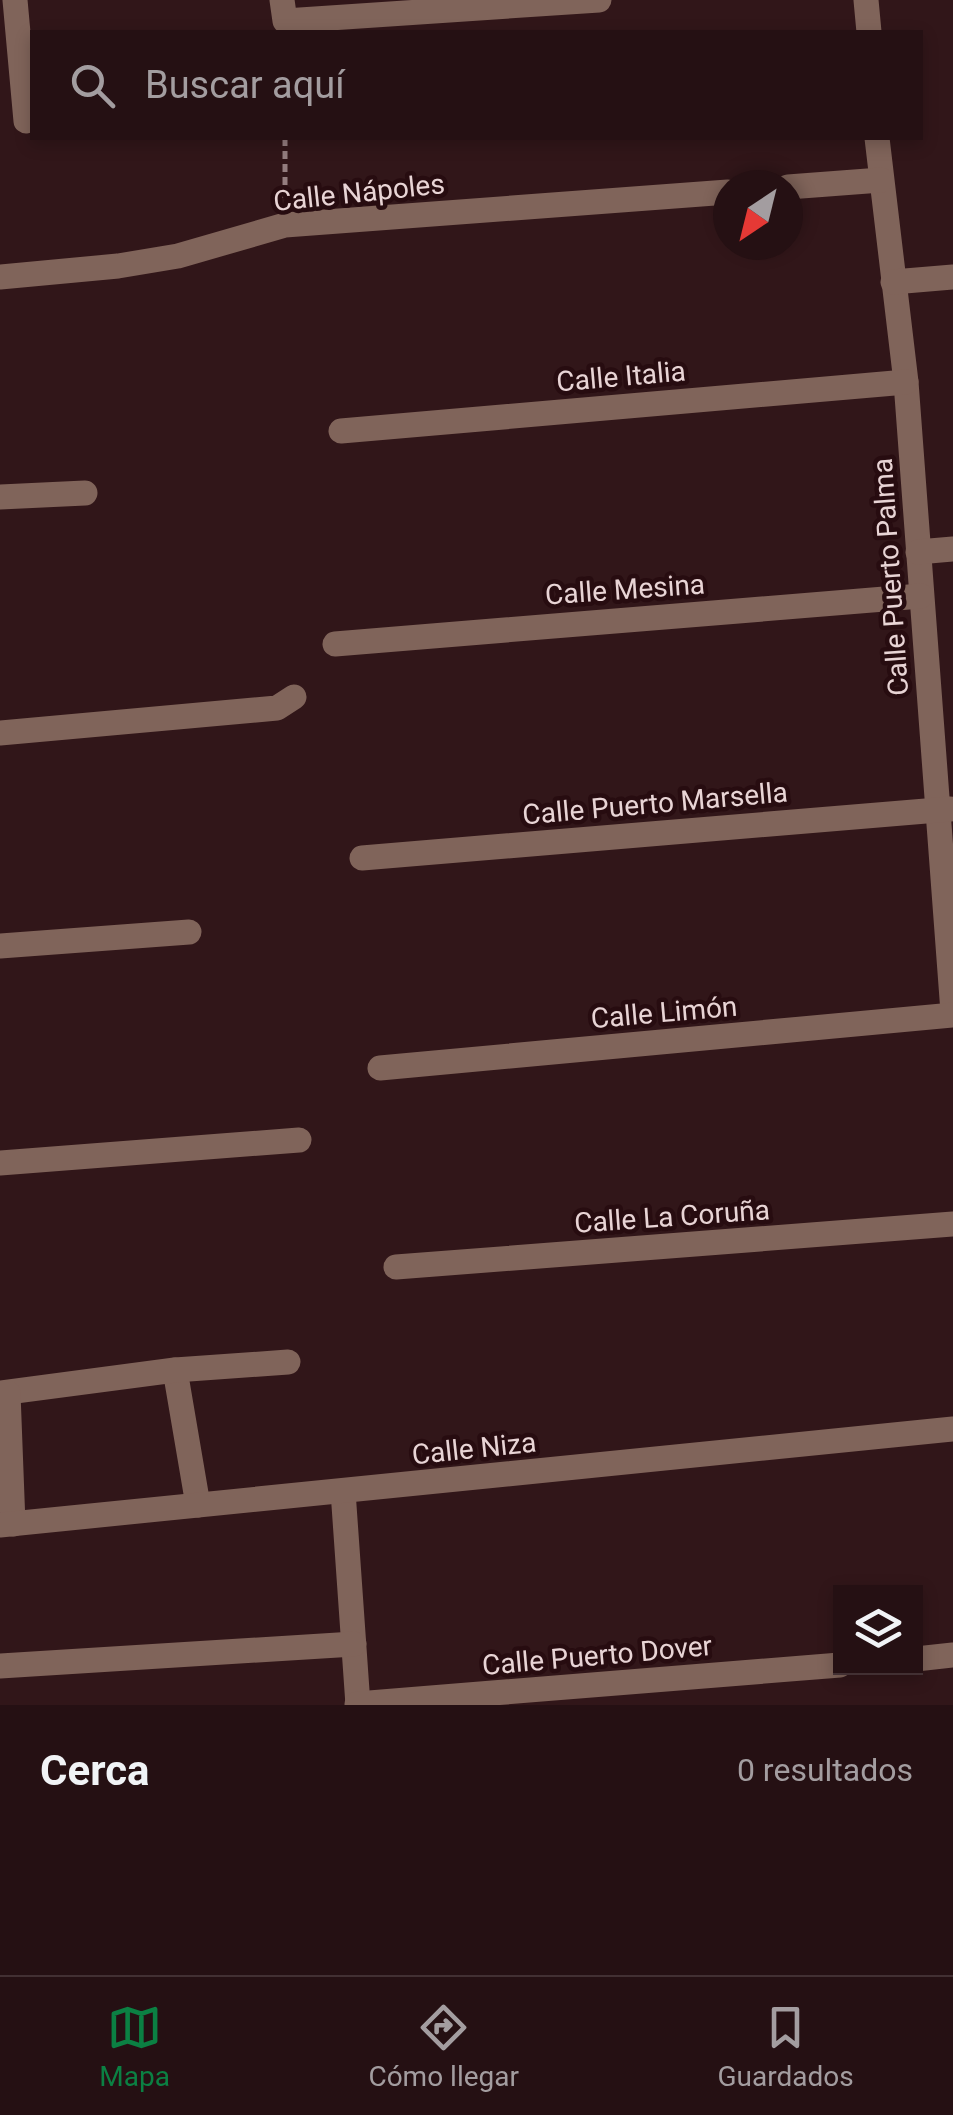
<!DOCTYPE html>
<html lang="es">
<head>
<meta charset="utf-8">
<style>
  :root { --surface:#251013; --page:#2d191c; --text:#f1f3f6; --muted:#a39da0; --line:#423033; --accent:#0b8043 }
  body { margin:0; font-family:Roboto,sans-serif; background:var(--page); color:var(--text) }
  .controls { position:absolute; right:30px; bottom:30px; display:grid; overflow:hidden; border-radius:0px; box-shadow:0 5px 15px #0003 }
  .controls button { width:90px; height:90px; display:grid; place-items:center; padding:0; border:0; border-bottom:2px solid var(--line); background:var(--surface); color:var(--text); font:50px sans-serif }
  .compass { position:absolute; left:713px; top:170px; width:90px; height:90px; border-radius:50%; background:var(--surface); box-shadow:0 5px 15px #0003; rotate:215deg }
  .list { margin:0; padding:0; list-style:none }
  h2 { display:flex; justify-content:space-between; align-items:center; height:130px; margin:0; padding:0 40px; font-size:42px }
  h2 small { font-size:32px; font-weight:400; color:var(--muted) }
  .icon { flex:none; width:55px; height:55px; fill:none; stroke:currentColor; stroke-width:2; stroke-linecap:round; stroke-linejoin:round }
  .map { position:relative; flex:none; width:953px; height:1705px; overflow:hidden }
  .search { position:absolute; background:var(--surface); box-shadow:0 5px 15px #0003; left:30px; right:30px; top:30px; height:110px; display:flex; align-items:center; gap:25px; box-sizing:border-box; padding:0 35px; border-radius:0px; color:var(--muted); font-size:38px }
  .sheet { height:270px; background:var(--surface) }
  nav { display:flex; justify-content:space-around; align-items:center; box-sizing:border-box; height:140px; border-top:2px solid var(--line); background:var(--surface); font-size:28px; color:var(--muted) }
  nav a { display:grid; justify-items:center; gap:5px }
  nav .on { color:var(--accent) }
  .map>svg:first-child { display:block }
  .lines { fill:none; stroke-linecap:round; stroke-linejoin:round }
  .path { stroke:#947d7f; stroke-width:5; stroke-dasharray:8 5; stroke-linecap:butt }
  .minor { stroke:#80645a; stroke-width:25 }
  .labels { text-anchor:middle; stroke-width:9; stroke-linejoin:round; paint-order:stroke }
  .street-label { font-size:28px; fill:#e8d4d5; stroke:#270c10 }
</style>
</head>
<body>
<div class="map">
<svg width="953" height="1705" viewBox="0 0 953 1705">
  <rect width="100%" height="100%" fill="#311619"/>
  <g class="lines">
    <polyline class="path" points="285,138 285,199"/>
    <g class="minor">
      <polyline points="15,0 26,121"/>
      <polyline points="282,0 285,21 599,0"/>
      <polyline points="866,0 869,32"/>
      <polyline points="877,138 906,382 953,1012"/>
      <polyline points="788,187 881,180"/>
      <polyline points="0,277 118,266 178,256 285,225 728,192"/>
      <polyline points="893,282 953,277"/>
      <polyline points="341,431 906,382"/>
      <polyline points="0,497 85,493"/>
      <polyline points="918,552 953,549"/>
      <polyline points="335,644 921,596"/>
      <polyline points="0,733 277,708 294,697"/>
      <polyline points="362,858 950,809"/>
      <polyline points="0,946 189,932"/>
      <polyline points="380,1068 953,1015"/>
      <polyline points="0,1163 299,1140"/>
      <polyline points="396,1267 953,1224"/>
      <polyline points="175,1370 198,1505"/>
      <polyline points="0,1393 175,1370 288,1362"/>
      <polyline points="8,1393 13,1524"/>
      <polyline points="343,1491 358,1705"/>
      <polyline points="0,1525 953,1429"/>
      <polyline points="916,1659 953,1655"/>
      <polyline points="0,1666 354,1644"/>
      <polyline points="357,1704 840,1665"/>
    </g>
  </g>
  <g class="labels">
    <g class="street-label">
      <text transform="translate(359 192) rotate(-6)" y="10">Calle Nápoles</text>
      <text transform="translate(621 376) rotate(-5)" y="10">Calle Italia</text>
      <text transform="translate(890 577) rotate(-94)" y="10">Calle Puerto Palma</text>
      <text transform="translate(625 589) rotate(-4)" y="10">Calle Mesina</text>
      <text transform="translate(655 803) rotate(-5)" y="10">Calle Puerto Marsella</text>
      <text transform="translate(664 1012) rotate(-5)" y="10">Calle Limón</text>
      <text transform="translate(672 1216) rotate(-4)" y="10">Calle La Coruña</text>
      <text transform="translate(474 1448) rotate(-6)" y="10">Calle Niza</text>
      <text transform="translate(597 1655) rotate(-5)" y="10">Calle Puerto Dover</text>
    </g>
  </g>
</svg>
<div class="controls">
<button><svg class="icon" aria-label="layers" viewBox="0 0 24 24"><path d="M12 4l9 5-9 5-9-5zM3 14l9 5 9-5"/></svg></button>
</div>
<svg class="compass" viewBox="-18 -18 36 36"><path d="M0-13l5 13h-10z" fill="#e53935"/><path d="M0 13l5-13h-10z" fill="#a39da0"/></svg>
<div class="search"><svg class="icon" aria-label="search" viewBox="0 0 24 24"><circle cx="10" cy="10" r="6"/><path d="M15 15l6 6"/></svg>Buscar aquí</div>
</div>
<section class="sheet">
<h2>Cerca<small>0 resultados</small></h2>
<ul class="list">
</ul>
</section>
<nav>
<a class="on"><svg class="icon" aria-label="map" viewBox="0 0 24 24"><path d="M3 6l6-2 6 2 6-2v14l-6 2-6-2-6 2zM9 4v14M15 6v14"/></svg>Mapa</a>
<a><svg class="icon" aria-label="directions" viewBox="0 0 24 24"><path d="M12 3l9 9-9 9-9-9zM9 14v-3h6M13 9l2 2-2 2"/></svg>Cómo llegar</a>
<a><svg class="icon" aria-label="saved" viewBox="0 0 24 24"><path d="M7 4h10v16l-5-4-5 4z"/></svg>Guardados</a>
</nav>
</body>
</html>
